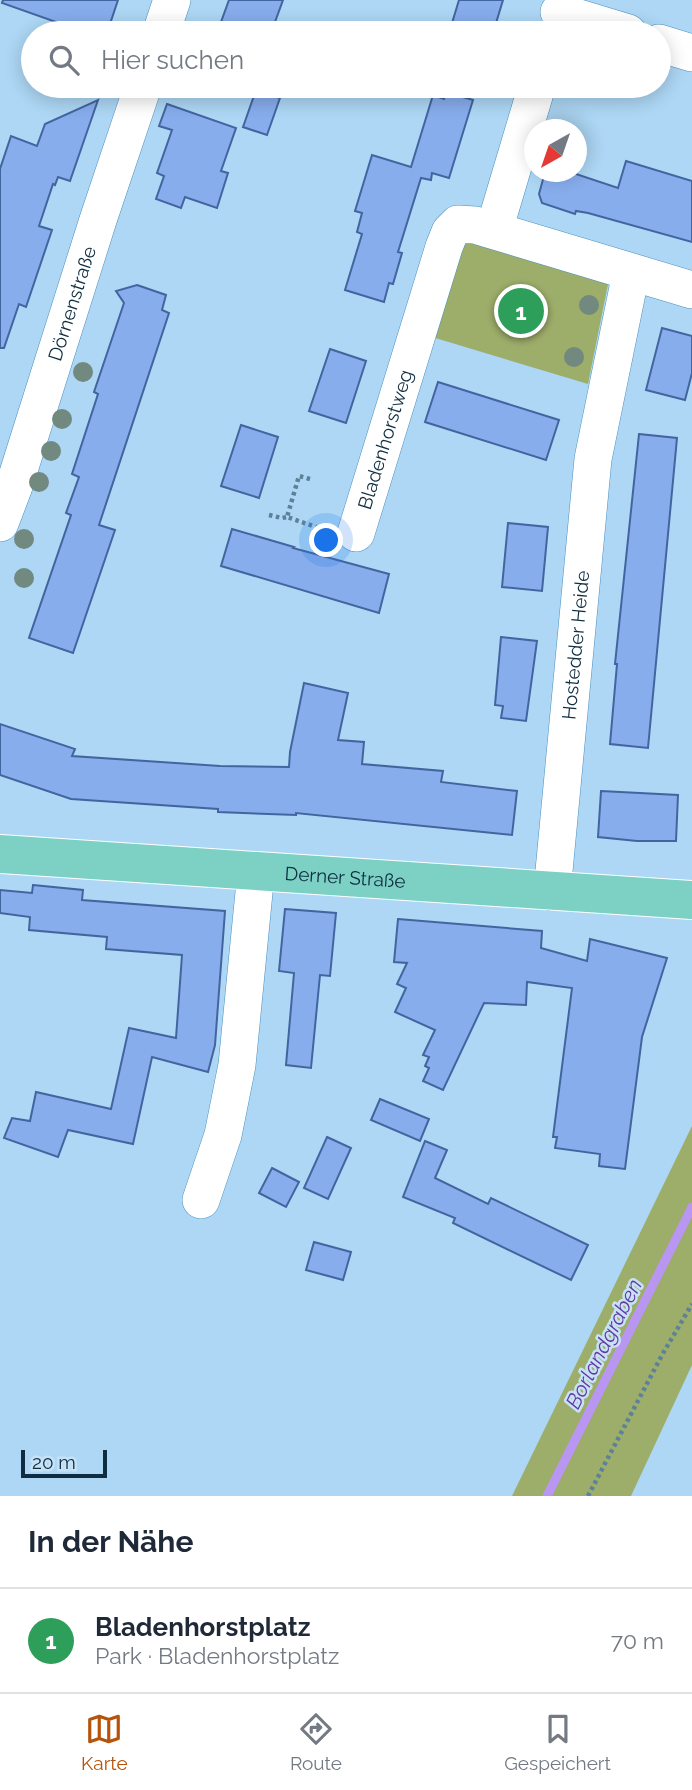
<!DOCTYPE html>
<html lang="de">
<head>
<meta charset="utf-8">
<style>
  :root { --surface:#fff; --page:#f2f2f3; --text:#1f2937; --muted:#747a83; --line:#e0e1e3; --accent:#b45309 }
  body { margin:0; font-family:Raleway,sans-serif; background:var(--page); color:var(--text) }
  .compass { position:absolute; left:524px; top:119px; width:63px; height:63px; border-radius:50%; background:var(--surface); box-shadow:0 4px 18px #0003; rotate:220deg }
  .scale { position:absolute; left:21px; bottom:18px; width:86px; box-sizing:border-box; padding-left:7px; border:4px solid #0e2d40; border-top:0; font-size:19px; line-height:24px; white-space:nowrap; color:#0e2d40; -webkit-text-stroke:5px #c6e2f6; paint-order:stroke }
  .you { position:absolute; left:327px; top:541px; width:24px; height:24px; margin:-18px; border:5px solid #fff; border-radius:50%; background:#1a73e8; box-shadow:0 0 0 10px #1a73e833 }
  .badge { display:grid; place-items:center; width:46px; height:46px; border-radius:50%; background:var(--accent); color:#fff; font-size:23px; font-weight:700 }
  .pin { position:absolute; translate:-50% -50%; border:4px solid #fff; box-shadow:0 2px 7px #0006 }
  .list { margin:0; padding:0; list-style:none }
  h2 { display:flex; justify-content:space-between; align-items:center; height:91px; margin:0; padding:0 28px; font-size:30px }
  h2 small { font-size:23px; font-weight:400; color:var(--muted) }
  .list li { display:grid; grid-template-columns:46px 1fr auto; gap:21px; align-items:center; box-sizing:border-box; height:105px; padding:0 28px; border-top:2px solid var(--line) }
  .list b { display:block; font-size:26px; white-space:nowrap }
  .list p { margin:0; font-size:23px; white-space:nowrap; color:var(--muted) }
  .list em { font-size:23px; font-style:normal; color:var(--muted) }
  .icon { flex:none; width:38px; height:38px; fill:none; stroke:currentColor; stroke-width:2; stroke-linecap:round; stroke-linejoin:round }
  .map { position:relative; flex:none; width:692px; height:1496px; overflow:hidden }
  .search { position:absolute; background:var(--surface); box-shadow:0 4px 18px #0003; left:21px; right:21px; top:21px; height:77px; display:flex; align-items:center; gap:18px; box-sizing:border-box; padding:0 24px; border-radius:38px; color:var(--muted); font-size:26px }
  .sheet { height:196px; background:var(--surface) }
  nav { display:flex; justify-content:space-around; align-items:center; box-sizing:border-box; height:98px; border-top:2px solid var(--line); background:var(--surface); font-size:19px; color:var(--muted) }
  nav a { display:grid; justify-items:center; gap:4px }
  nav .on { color:var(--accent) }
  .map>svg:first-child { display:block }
  .green { fill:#9dad6a }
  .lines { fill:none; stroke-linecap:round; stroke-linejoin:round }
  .stream { stroke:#b896f2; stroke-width:9 }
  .building { fill:#87aded; stroke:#43659f; stroke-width:2 }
  .minor-casing { stroke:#4990bf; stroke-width:38 }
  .major-casing { stroke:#fff; stroke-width:40 }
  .path { stroke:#5c8199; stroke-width:4.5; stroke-dasharray:3.5 3.5; stroke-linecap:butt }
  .minor { stroke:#fff; stroke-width:37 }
  .major { stroke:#7cd1c4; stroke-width:38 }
  .tree { fill:#71897f }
  .labels { text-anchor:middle; stroke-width:5; stroke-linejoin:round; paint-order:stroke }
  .street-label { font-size:19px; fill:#0e2d40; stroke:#c6e2f6 }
  .water-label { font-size:21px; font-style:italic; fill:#6637a1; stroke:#c6e2f6 }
</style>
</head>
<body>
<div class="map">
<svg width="692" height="1496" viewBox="0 0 692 1496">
  <rect width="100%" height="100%" fill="#add7f5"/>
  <g class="green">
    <polygon points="461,238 608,284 588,384 432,337"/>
    <polygon points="692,1126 692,1365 631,1496 512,1496"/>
  </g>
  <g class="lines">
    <polyline class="stream" points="547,1496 692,1207"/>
  </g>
  <g class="building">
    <polygon points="3,0 118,0 107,33 87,33 2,3"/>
    <polygon points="229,0 283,0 271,33 217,33"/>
    <polygon points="459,0 503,0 493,33 449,33"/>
    <polygon points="256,90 280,98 267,135 243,127"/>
    <polygon points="446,92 473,100 449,178 432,173 431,180 421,178 398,252 402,253 393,284 389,283 384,302 345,290 362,234 357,232 362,213 355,211 372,155 411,167 433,95 444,99"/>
    <polygon points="98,100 70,181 58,177 55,185 53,184 39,226 52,230 26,307 19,304 4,348 0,348 0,169 11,136 37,146 45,124"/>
    <polygon points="167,104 236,128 221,171 228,173 217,208 185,197 181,208 156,199 164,176 157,173 172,130 159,126"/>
    <polygon points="626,161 692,181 692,242 588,213 576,211 575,214 542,203 539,194 545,172 570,172 618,188"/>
    <polygon points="137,285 166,295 162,310 169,313 99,525 115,530 73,653 29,638 71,515 66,513 79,477 72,474 98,394 94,392 124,303 116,291"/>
    <polygon points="662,328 692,336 692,373 685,400 646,390"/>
    <polygon points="330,349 366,361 346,423 309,411"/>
    <polygon points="438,382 559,420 546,460 425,422"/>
    <polygon points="241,425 278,437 259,498 221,486"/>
    <polygon points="639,434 677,438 648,748 610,744 617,664 615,664"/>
    <polygon points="508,523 548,527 542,591 502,587"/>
    <polygon points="232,529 294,547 293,548 389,574 379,613 221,566"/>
    <polygon points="501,637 537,641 526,721 501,718 503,706 495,705"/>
    <polygon points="304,683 348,693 338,740 364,742 362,764 443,771 441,782 517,791 512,835 296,813 296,815 218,812 218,809 71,799 0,775 0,724 75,749 72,756 220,766 289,767 290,752"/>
    <polygon points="601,791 678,795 676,841 637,841 598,837"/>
    <polygon points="33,885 83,890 82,900 225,911 215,1045 208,1072 152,1057 133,1144 68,1130 58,1157 4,1138 12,1118 30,1121 36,1092 111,1109 129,1028 176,1038 182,955 106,949 107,937 29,930 30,917 0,913 0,890 32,893"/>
    <polygon points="285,909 336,913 330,976 320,975 311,1068 286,1065 294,973 279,971"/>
    <polygon points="398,919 542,931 541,948 587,961 590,939 667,958 642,1037 625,1169 599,1166 600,1154 555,1148 557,1137 553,1137 572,988 527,982 526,1005 484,1003 443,1090 423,1081 429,1068 425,1066 429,1057 423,1055 435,1030 395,1012 406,988 397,984 407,963 394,962"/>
    <polygon points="380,1099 429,1119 420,1141 371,1120"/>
    <polygon points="327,1137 351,1148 328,1199 304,1188"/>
    <polygon points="425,1141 447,1150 435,1178 488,1204 491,1198 588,1245 571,1280 453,1223 455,1218 403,1197"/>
    <polygon points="272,1168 299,1182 286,1207 259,1193"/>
    <polygon points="314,1242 351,1252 343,1280 306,1270"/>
  </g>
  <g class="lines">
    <g class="minor-casing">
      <g id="minor">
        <polyline points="559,12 628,33"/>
        <polyline points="161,33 172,0"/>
        <polyline points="659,43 692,53"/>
        <polyline points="494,230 537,86"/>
        <path id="s1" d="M0,523L14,486L98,220L143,86"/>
        <path id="s2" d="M356,533L444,247L450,232L458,224L475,225L692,290"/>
        <path id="s3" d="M552,892L593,459L631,273"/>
        <polyline points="201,1200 223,1135 237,1065 256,872"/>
      </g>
    </g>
    <g class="major-casing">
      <g id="major">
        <path id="s4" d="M0,854L692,900"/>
      </g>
    </g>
    <g class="path">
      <polyline points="310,479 299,476 287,517 325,530"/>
      <polyline points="269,515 282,518 287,517"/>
      <polyline points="588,1496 662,1355 692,1304"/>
    </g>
    <use href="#minor" class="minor"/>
    <use href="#major" class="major"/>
  </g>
  <g class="tree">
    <circle cx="589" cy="305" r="10"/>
    <circle cx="574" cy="357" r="10"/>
    <circle cx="83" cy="372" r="10"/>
    <circle cx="62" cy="419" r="10"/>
    <circle cx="51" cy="451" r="10"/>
    <circle cx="39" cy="482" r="10"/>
    <circle cx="24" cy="539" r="10"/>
    <circle cx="24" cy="578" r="10"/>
  </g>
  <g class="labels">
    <g class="street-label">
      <text dy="7" stroke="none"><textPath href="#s1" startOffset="231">Dörnenstraße</textPath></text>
      <text dy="7" stroke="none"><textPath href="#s2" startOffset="98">Bladenhorstweg</textPath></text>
      <text dy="7" stroke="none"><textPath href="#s3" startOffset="248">Hostedder Heide</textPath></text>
      <text dy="7" stroke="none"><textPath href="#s4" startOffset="346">Derner Straße</textPath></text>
    </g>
    <g class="water-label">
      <text transform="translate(604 1344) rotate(-63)" y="7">Borlandgraben</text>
    </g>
  </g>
</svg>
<svg class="compass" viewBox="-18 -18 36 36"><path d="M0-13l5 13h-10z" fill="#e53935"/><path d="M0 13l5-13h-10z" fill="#747a83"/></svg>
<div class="scale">20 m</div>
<div class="you"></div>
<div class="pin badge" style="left:521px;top:311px;background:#2e9e5b">1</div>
<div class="search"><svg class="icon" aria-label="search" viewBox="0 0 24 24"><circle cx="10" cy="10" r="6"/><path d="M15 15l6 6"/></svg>Hier suchen</div>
</div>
<section class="sheet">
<h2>In der Nähe<small></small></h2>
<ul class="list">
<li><span class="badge" style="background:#2e9e5b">1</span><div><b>Bladenhorstplatz</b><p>Park · Bladenhorstplatz</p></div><em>70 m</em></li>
</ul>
</section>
<nav>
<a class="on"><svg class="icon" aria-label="map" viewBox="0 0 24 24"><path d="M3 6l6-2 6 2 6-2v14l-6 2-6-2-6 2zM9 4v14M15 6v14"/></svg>Karte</a>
<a><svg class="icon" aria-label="directions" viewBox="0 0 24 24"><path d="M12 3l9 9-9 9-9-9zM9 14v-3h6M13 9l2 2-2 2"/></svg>Route</a>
<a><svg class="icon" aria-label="saved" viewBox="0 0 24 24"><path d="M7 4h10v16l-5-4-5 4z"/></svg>Gespeichert</a>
</nav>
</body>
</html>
